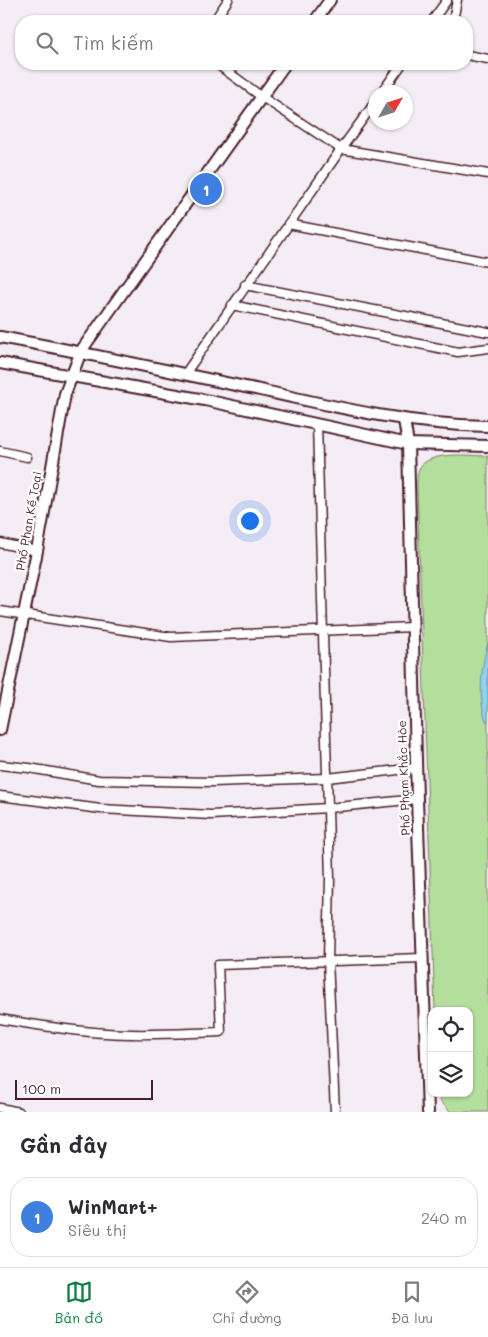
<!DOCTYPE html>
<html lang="vi">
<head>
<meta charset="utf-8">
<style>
  :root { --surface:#fff; --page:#f7f7f7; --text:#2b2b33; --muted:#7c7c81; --line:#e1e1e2; --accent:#0b8043 }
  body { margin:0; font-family:Mali,sans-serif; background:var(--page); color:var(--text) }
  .controls { position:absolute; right:15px; bottom:15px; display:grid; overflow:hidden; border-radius:10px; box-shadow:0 1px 4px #0004 }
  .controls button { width:45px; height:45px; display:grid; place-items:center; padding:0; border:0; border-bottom:1px solid var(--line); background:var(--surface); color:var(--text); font:25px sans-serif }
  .compass { position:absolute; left:368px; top:85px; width:45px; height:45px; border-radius:50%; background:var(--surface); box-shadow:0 1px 4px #0004; rotate:51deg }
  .scale { position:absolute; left:15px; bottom:12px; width:138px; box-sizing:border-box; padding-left:5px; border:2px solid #4a1f2b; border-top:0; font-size:14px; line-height:18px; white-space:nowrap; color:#4a1f2b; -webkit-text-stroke:4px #fff; paint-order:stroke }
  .you { position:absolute; left:249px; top:520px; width:18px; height:18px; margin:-12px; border:4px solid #fff; border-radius:50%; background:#1a73e8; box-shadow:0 0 0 8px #1a73e833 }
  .badge { display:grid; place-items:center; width:32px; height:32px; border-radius:50%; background:var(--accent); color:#fff; font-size:16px; font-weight:700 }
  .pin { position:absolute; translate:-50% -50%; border:2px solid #fff; box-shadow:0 1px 5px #0006 }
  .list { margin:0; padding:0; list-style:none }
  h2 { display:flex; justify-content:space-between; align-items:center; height:65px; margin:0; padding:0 20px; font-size:21px }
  h2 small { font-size:16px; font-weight:400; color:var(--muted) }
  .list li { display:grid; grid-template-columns:32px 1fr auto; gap:15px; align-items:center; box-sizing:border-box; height:80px; margin:0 10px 10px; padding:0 10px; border:1px solid var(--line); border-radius:20px }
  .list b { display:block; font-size:19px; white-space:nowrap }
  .list p { margin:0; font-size:16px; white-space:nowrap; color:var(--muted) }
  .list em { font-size:16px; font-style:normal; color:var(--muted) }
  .icon { flex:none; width:28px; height:28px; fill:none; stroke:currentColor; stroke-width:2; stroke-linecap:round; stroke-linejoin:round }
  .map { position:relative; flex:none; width:488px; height:1112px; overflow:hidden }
  .search { position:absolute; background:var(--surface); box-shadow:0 1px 4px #0004; left:15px; right:15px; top:15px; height:55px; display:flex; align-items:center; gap:12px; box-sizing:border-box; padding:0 18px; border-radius:20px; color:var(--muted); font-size:19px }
  .sheet { height:155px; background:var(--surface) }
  nav { display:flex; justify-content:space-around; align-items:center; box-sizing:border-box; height:70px; border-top:1px solid var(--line); background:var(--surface); font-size:14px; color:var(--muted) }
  nav a { display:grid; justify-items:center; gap:2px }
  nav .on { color:var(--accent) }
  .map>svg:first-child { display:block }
  .green { fill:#b3de9c; stroke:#7e7e64 }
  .water { fill:#8ed4ef; stroke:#738ca1 }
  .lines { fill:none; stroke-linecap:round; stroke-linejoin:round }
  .street-casing { stroke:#4a1f2b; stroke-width:11 }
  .secondary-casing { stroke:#4a1f2b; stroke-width:14 }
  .street { stroke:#fff; stroke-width:8 }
  .secondary { stroke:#fff; stroke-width:10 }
  .labels { text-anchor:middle; stroke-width:4.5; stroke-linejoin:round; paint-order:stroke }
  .street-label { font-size:12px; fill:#4a1f2b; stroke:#fff }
</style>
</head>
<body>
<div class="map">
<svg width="488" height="1112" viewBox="0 0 488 1112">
  <rect width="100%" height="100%" fill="#f5edf5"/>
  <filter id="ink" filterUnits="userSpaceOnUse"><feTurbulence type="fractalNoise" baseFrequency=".02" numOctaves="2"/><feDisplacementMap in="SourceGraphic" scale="10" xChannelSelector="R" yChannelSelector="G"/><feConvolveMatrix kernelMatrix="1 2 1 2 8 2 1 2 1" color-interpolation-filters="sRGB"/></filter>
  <g filter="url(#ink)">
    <path class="green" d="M488,456V1112H451C446,1107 438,1101 438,1093H469V1011H435L417,489C417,483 417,474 419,469C428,450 470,456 488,456Z"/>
    <path class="water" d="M488,643V722L486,721C478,698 481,667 488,643Z"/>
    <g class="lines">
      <g class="street-casing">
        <g id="street">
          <polyline points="214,21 228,0"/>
          <polyline points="432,21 447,0"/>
          <polyline points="453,21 457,0"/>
          <polyline points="467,55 488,59"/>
          <polyline points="217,64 262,97 341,149 376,101"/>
          <polyline points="382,92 402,64"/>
          <polyline points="288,224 488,262"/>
          <polyline points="245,285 488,332"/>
          <polyline points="232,305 458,352 488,348"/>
          <polyline points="185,374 341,149 488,174"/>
          <polyline points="317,424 330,879 328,960 335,1112"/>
          <polyline points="0,451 27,457"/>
          <polyline points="0,543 37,551"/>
          <polyline points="0,611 171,637 413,627"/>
          <polyline points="0,765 29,768 99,780 213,782 327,778 416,768"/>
          <polyline points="0,796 101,809 211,815 328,808 417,799"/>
          <path d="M0,1019C35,1025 70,1031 106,1033C144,1036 183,1033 221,1032L218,965L422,958"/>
          <polyline points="0,1108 19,1112"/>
        </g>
      </g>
      <g class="secondary-casing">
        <g id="secondary">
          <polyline points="315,21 330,0"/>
          <path d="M0,337C87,353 173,372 260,390C335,407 410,425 488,426"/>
          <polyline points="0,363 205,400 408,444 488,446"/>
          <polyline points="404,420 408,444 417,799 428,1112"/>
          <polyline points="0,730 37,551 65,394 81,351 285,64"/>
        </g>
      </g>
      <use href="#street" class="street"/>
      <use href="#secondary" class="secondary"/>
    </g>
  </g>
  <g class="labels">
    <g class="street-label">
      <text transform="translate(29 521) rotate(-80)" y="4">Phố Phan Kế Toại</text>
      <text transform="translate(404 778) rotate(-92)" y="4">Phố Phạm Khắc Hòe</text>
    </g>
  </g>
</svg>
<div class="controls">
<button><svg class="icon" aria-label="locate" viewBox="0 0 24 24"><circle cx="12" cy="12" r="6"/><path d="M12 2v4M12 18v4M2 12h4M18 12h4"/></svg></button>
<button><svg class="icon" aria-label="layers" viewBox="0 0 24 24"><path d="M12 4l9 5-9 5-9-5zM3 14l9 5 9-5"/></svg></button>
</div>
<svg class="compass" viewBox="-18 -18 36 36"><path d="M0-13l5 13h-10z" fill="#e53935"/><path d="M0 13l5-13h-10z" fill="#7c7c81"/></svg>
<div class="scale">100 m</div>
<div class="you"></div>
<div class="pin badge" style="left:206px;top:189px;background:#3f7fe0">1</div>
<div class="search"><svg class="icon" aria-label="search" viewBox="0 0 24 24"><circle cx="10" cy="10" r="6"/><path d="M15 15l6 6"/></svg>Tìm kiếm</div>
</div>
<section class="sheet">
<h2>Gần đây<small></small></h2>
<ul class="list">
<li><span class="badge" style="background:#3f7fe0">1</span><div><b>WinMart+</b><p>Siêu thị</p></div><em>240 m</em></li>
</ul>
</section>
<nav>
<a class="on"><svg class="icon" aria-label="map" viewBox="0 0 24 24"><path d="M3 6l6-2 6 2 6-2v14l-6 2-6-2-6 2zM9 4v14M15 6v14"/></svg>Bản đồ</a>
<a><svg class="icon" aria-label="directions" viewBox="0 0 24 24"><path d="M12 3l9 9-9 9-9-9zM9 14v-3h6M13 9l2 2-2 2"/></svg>Chỉ đường</a>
<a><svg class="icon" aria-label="saved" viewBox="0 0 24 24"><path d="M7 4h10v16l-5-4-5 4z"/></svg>Đã lưu</a>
</nav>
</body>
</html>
